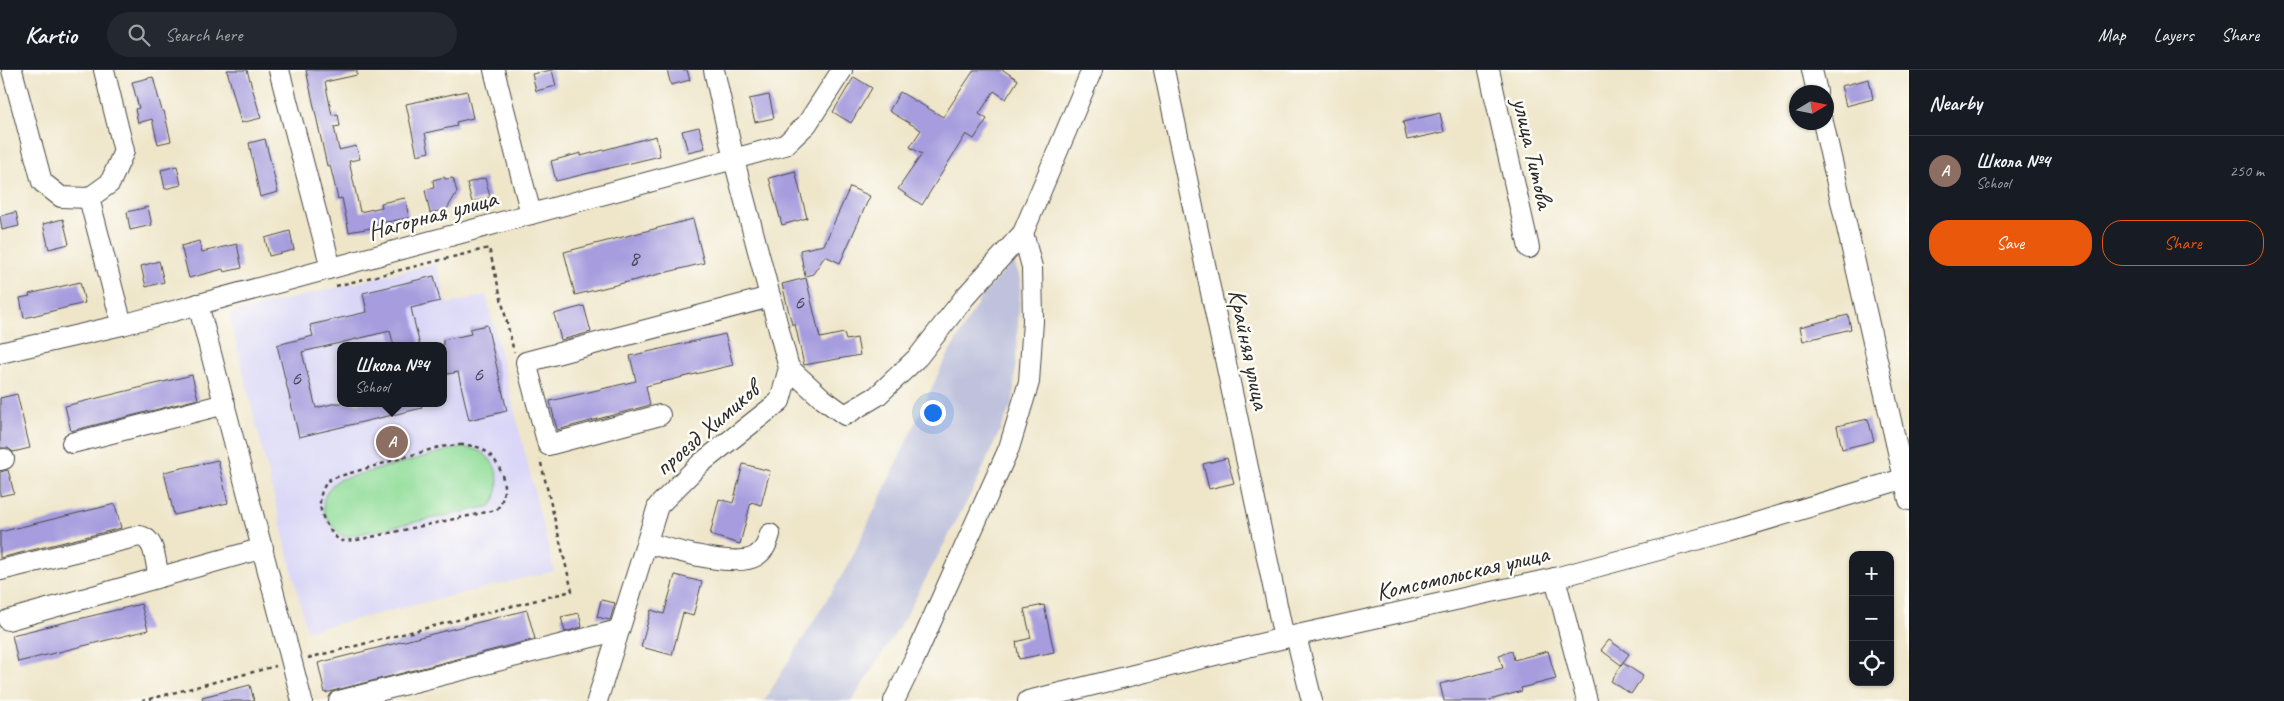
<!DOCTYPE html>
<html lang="en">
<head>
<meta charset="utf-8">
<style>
  :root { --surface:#171b24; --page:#242831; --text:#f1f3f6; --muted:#9ea1a6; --line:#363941; --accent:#ea580c }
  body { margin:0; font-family:Caveat,sans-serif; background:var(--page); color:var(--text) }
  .controls { position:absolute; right:15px; bottom:15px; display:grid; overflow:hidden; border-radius:10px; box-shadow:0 1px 4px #0004 }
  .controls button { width:45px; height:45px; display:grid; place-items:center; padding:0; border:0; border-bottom:1px solid var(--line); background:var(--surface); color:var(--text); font:25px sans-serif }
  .compass { position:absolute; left:1789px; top:15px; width:45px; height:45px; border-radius:50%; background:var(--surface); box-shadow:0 1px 4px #0004; rotate:80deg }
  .you { position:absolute; left:932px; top:342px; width:18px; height:18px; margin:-12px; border:4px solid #fff; border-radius:50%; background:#1a73e8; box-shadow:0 0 0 8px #1a73e833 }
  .badge { display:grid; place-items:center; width:32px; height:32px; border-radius:50%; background:var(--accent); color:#fff; font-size:16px; font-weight:700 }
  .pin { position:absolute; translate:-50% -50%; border:2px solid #fff; box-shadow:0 1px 5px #0006 }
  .popup { position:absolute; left:337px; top:272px; width:110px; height:65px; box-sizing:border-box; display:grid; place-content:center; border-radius:10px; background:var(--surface); filter:drop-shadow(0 1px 4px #0005); font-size:16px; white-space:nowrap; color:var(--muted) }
  .popup b { font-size:19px; color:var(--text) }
  .popup::after { content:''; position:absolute; left:50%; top:100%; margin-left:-10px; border:10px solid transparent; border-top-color:var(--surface) }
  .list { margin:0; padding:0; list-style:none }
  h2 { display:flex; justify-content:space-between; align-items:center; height:65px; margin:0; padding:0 20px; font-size:21px }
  h2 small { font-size:16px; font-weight:400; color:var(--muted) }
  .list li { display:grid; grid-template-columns:32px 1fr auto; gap:15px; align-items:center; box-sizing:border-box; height:70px; padding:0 20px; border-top:1px solid var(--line) }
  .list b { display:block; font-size:19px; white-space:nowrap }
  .list p { margin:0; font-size:16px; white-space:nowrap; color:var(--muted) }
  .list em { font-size:16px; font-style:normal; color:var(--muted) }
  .actions { display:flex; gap:10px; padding:15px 20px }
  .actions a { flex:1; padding:11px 0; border:1px solid var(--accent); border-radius:20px; text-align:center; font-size:18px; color:var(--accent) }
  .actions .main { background:var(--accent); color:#fff }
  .icon { flex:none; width:28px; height:28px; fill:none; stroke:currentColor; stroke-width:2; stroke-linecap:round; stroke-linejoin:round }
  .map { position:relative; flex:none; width:1909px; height:631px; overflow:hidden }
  header { display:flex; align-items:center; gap:30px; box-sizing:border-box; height:70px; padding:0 25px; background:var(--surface); border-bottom:1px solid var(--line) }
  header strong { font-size:24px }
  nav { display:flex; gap:28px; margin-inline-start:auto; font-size:18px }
  .search { width:350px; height:45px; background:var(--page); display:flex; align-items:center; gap:12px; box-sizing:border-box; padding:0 18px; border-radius:28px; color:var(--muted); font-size:19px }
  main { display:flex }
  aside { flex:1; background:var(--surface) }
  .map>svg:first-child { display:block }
  .built { fill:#d9d6f7; fill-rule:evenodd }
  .industrial { fill:#c0c2dd }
  .green { fill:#91dd99; stroke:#5e8462 }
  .building { fill:#a69cde }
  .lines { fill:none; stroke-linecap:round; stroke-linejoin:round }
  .minor-casing { stroke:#484743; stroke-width:22 }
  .path { stroke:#484743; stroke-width:2.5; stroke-dasharray:4 4; stroke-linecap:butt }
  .minor { stroke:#fff; stroke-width:20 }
  .labels { text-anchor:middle; stroke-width:5; stroke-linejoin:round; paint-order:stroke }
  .number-label { font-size:22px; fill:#4a4758 }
  .street-label { font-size:25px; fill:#2b2b2b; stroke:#fdfcf7 }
</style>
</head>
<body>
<header>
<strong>Kartio</strong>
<div class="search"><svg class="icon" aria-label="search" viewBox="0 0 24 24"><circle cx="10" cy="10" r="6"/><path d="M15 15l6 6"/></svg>Search here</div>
<nav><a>Map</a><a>Layers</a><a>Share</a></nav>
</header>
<main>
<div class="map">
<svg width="1909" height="631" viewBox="0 0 1909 631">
  <rect width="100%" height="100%" fill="#fdfcf7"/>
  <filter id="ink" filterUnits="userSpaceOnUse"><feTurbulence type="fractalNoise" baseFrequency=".02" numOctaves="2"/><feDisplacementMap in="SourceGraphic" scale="10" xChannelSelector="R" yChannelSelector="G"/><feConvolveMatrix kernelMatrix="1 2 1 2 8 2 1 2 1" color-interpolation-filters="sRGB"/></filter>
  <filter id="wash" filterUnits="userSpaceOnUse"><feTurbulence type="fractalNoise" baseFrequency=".0096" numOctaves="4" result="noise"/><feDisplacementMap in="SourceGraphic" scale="20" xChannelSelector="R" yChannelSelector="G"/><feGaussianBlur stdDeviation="1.12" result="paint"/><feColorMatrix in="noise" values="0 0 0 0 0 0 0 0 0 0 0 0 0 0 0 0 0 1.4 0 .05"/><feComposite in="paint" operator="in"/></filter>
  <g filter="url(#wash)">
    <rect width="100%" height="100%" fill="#efe6ca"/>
    <path class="built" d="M437,193L447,234L486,225L554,501L307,561L229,244ZM341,276H443V333H341Z"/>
    <polygon class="industrial" points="1013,191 1021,209 1013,331 976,414 906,546 852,631 764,631 849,494 943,294 980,229"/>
    <path class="green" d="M461,377C467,378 476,379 481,382C501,394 502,419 491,436L344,467C322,450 314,429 338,410Z"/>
    <g id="blocks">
      <g class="building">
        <polygon points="227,0 247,0 261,48 241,53"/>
        <polygon points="306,0 357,0 357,5 325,12 332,45 338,44 340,56 334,57 339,80 356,76 360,89 349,91 360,142 382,137 381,133 405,128 409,148 375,154 376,157 349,162 342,128 338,129 330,95 327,96"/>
        <polygon points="552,0 556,16 536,21 532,4"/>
        <polygon points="667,0 687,0 690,10 671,15"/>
        <polygon points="974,0 1003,0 1018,10 1006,29 994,21 979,44 987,49 974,69 966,64 922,135 898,119 922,84 910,77 921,60 889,41 900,22 943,47"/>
        <polygon points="153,7 162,41 164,41 171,71 158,74 152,49 138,53 135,39 139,38 132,12"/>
        <polygon points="854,7 872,18 851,53 833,42"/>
        <polygon points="1869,9 1873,29 1846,36 1841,16"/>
        <polygon points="467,21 473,48 456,52 457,56 425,63 429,82 417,85 406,34"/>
        <polygon points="769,25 774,48 755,52 749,29"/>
        <polygon points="1440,43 1444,62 1407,70 1403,52"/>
        <polygon points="699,57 705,78 688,82 682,61"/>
        <polygon points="656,66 660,86 556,111 551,91 581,83 581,86"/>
        <polygon points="265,69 278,122 260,127 249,73"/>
        <polygon points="177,96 181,115 165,119 161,100"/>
        <polygon points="795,101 807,148 782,155 769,108"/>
        <polygon points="444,107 445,109 453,108 457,122 447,139 430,143 425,120 434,118 433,110"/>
        <polygon points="485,108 490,127 472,132 467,113"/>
        <polygon points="850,117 870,126 840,193 825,186 813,204 805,206 800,180 824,175"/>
        <polygon points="148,137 152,155 130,160 127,142"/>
        <polygon points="16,142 19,156 2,160 0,146"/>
        <polygon points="63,149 69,174 49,179 43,154"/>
        <polygon points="693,149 704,193 575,225 564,182"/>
        <polygon points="290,161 294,180 269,186 265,168"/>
        <polygon points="199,171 202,182 237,174 242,198 224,202 223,199 189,208 181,176"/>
        <polygon points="159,191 164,212 146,217 141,196"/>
        <polygon points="434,206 440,231 411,238 420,276 394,276 390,261 302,282 316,338 336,333 421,333 422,338 299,367 277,275 313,266 310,255 367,242 363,223"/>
        <polygon points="806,208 820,268 844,263 846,270 857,268 860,285 804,295 795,254 792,255 782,214"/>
        <polygon points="80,212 85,233 24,248 20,228 30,226 29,224"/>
        <polygon points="584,236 591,262 561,270 554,244"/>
        <polygon points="1848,245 1851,259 1803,271 1800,257"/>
        <polygon points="487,255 507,341 469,350 458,302 443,305 443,270 471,264 470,259"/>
        <polygon points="725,264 733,295 646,316 650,335 557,360 550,331 636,311 630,286"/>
        <polygon points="192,305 198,329 71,361 65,336"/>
        <polygon points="17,324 30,378 13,382 8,378 0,378 0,328"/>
        <polygon points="1868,349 1874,371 1842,379 1837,356"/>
        <polygon points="1227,388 1234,413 1209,419 1203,394"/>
        <polygon points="218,390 228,433 174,445 164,402"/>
        <polygon points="743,394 770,401 761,435 751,432 740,474 710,465 719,429 733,433"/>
        <polygon points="8,400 14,423 0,426 0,402"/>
        <polygon points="115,434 121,458 0,488 0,462"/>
        <polygon points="675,505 702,512 693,546 683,543 672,585 641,577 651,540 664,544"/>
        <polygon points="601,530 615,533 610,550 597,547"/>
        <polygon points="141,534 148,560 18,592 12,565"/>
        <polygon points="1044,535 1054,582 1019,589 1016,572 1031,568 1024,539"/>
        <polygon points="527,540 535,569 325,623 318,593"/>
        <polygon points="579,543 582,557 565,562 561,547"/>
        <polygon points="1609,570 1629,584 1621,595 1601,580"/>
        <polygon points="1512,581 1514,590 1548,581 1556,609 1521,618 1522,621 1486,631 1444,631 1440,614 1503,598 1499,585"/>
        <polygon points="1623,593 1643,606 1631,624 1611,611"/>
        <polygon points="250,615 254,631 203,631 202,627"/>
      </g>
    </g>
  </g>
  <g filter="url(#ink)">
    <use href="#blocks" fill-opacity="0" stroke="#484743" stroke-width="1"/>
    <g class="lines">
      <g class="minor-casing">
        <g id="minor">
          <polyline points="12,0 42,112 61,127 89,128"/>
          <polyline points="104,0 124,81 110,113 89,128 122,255"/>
          <polyline points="279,0 331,198"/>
          <polyline points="494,0 531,144"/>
          <polyline points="1164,0 1284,568"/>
          <polyline points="1489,0 1529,178"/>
          <polyline points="1812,0 1817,22"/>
          <polyline points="1823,52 1909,430"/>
          <polyline points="198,234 302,631"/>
          <polyline points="0,283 122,255 785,75 807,54 842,0"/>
          <polyline points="789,298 823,329 845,345 877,326 918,287 965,227 1023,163 1092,0"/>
          <polyline points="660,345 548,375 526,292 770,227"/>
          <polyline points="72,373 225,334"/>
          <polyline points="0,390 4,389"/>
          <path d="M647,473C671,479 735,499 756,486C765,480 767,474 770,464"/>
          <path d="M1,500L139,466C156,468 155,493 159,507"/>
          <polyline points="1555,508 1587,631"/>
          <polyline points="8,550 263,478"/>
          <polyline points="1296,566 1312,631"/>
          <polyline points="339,631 619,560"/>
          <polyline points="597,631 658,436 700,394 780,331 789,298 734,90 714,0"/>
          <polyline points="894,631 913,592 1009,378 1029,312 1033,251 1032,197 1023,163"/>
          <polyline points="1028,631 1284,568 1555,508 1729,461 1909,407"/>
        </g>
      </g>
      <g class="path">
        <polyline points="336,216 489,178 514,282"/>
        <path d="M460,375C471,375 481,376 490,385C504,398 510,425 496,440L357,470L340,471C322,455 311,428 330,409L439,377Z"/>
        <polyline points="308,588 572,521 540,389"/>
        <polyline points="142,631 276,596"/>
      </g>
      <use href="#minor" class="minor"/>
    </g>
  </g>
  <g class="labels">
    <g class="number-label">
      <text x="634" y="195">8</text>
      <text x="799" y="239">6</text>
      <text x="478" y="311">6</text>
      <text x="296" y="315">6</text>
    </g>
    <g class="street-label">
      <text transform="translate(1534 83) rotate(77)" y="9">улица Титова</text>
      <text transform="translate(432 144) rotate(-15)" y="9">Нагорная улица</text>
      <text transform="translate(1250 279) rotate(78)" y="9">Крайняя улица</text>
      <text transform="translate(706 358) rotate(-41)" y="9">проезд Химиков</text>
      <text transform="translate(1462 502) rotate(-13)" y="9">Комсомольская улица</text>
    </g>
  </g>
</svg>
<div class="controls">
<button>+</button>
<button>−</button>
<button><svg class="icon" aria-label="locate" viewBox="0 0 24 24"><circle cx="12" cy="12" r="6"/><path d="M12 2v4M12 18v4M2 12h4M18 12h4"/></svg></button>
</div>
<svg class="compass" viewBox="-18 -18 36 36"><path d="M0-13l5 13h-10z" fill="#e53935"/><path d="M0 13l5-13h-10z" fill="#9ea1a6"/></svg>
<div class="you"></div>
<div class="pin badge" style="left:392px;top:372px;background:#8d6e63">A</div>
<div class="popup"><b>Школа №4</b>School</div>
</div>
<aside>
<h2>Nearby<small></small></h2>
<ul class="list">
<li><span class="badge" style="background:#8d6e63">A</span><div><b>Школа №4</b><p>School</p></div><em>250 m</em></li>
</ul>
<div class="actions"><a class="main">Save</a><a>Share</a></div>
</aside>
</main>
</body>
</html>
